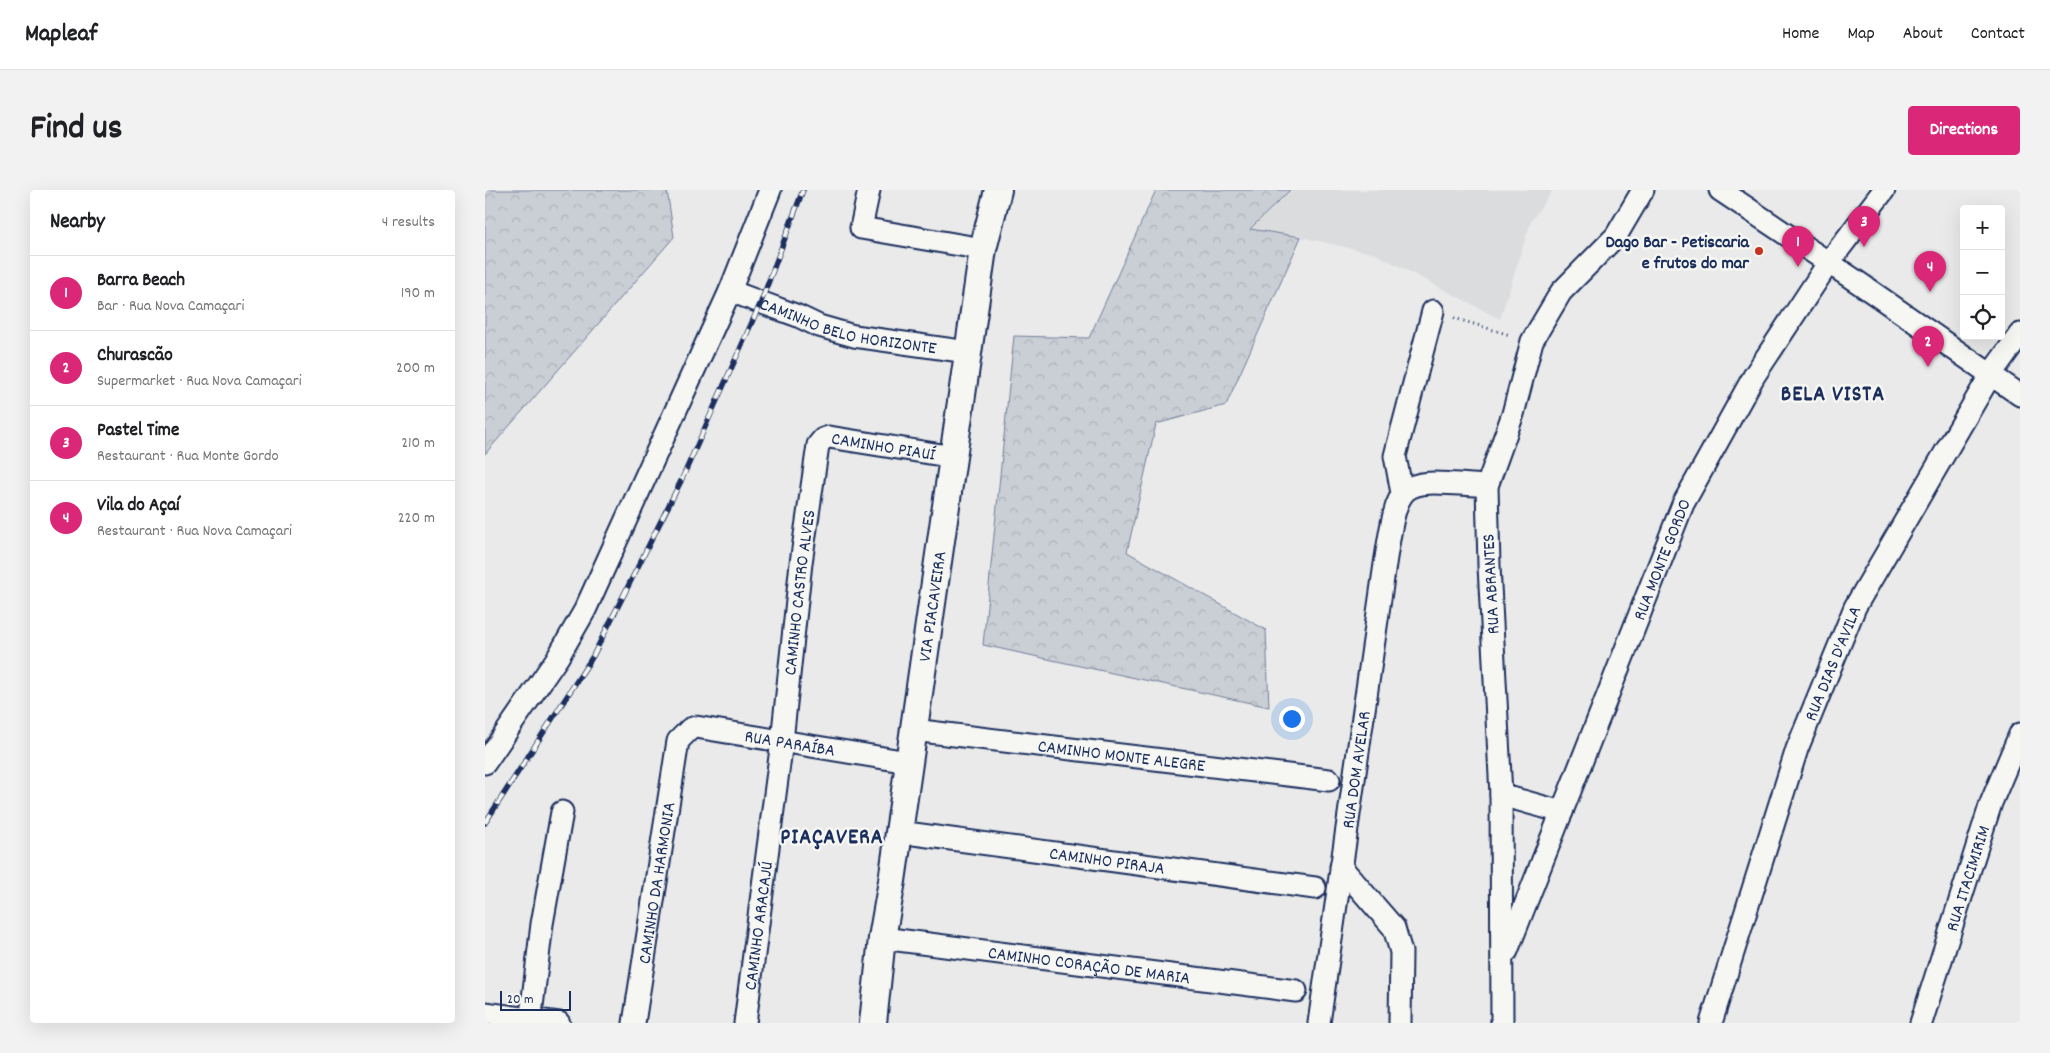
<!DOCTYPE html>
<html lang="en">
<head>
<meta charset="utf-8">
<style>
  :root { --surface:#fff; --page:#f2f2f2; --text:#202124; --muted:#757577; --line:#e0e0e0; --accent:#db2777 }
  body { margin:0; font-family:Dekko,sans-serif; background:var(--page); color:var(--text) }
  .controls { position:absolute; right:15px; top:15px; display:grid; overflow:hidden; border-radius:5px; box-shadow:0 5px 20px #0002 }
  .controls button { width:45px; height:45px; display:grid; place-items:center; padding:0; border:0; border-bottom:1px solid var(--line); background:var(--surface); color:var(--text); font:25px sans-serif }
  .scale { position:absolute; left:15px; bottom:12px; width:71px; box-sizing:border-box; padding-left:5px; border:2px solid #1b2f5e; border-top:0; font-size:14px; line-height:18px; white-space:nowrap; color:#1b2f5e; -webkit-text-stroke:4px #f6f6f2; paint-order:stroke }
  .you { position:absolute; left:806px; top:528px; width:18px; height:18px; margin:-12px; border:4px solid #fff; border-radius:50%; background:#1a73e8; box-shadow:0 0 0 8px #1a73e833 }
  .badge { display:grid; place-items:center; width:32px; height:32px; border-radius:50%; background:var(--accent); color:#fff; font-size:16px; font-weight:700 }
  .pin { position:absolute; translate:-50% -41px; filter:drop-shadow(0 1px 2px #0008) }
  .pin::after { content:''; position:absolute; top:26px; width:18px; height:15px; background:inherit; clip-path:polygon(0 0,100% 0,50% 100%) }
  .list { margin:0; padding:0; list-style:none }
  h2 { display:flex; justify-content:space-between; align-items:center; height:65px; margin:0; padding:0 20px; font-size:21px }
  h2 small { font-size:16px; font-weight:400; color:var(--muted) }
  .list li { display:grid; grid-template-columns:32px 1fr auto; gap:15px; align-items:center; box-sizing:border-box; height:75px; padding:0 20px; border-top:1px solid var(--line) }
  .list b { display:block; font-size:19px; white-space:nowrap }
  .list p { margin:0; font-size:16px; white-space:nowrap; color:var(--muted) }
  .list em { font-size:16px; font-style:normal; color:var(--muted) }
  .icon { flex:none; width:28px; height:28px; fill:none; stroke:currentColor; stroke-width:2; stroke-linecap:round; stroke-linejoin:round }
  .map { position:relative; flex:none; width:1535px; height:833px; overflow:hidden; border-radius:5px }
  header { display:flex; align-items:center; gap:30px; box-sizing:border-box; height:70px; padding:0 25px; background:var(--surface); border-bottom:1px solid var(--line) }
  header strong { font-size:24px }
  nav { display:flex; gap:28px; margin-inline-start:auto; font-size:18px }
  .intro { display:flex; align-items:center; justify-content:space-between; box-sizing:border-box; height:120px; padding:0 30px }
  h1 { margin:0; font-size:35px }
  .button { padding:12px 22px; border-radius:5px; background:var(--accent); color:#fff; font-size:18px; font-weight:700 }
  main { display:flex; gap:30px; padding:0 30px }
  aside { flex:1; background:var(--surface); border-radius:5px; box-shadow:0 5px 20px #0002 }
  .map>svg:first-child { display:block }
  .built { fill:#dadcde }
  .forest { fill:url(#forest-crowns); stroke:#727e9a }
  .lines { fill:none; stroke-linecap:round; stroke-linejoin:round }
  .minor-casing { stroke:#1b2f5e; stroke-width:25 }
  .tertiary-casing { stroke:#1b2f5e; stroke-width:30 }
  .path { stroke:#1b2f5e; stroke-width:3; stroke-dasharray:1 4; stroke-linecap:butt }
  .minor { stroke:#f6f6f2; stroke-width:21 }
  .tertiary { stroke:#f6f6f2; stroke-width:26 }
  .rail-casing { stroke:#1b2f5e; stroke-width:5.5 }
  .rail { stroke:#f6f6f2; stroke-width:4; stroke-dasharray:11; stroke-linecap:butt }
  .poi-dot { fill:#c8321e; stroke:#f6f6f2; stroke-width:2 }
  .labels { text-anchor:middle; stroke-width:5; stroke-linejoin:round; paint-order:stroke }
  .poi-label { font-size:18px; font-weight:bold; fill:#1b2f5e; stroke:#f6f6f2; text-anchor:end }
  .street-label { font-size:18px; fill:#1b2f5e; stroke:#f6f6f2 }
  .district-label { font-size:22px; font-weight:bold; letter-spacing:1px; fill:#1b2f5e; stroke:#f6f6f2 }
</style>
</head>
<body>
<header>
<strong>Mapleaf</strong>
<nav><a>Home</a><a>Map</a><a>About</a><a>Contact</a></nav>
</header>
<div class="intro"><h1>Find us</h1><a class="button">Directions</a></div>
<main>
<aside>
<h2>Nearby<small>4 results</small></h2>
<ul class="list">
<li><span class="badge">1</span><div><b>Barra Beach</b><p>Bar · Rua Nova Camaçari</p></div><em>190 m</em></li>
<li><span class="badge">2</span><div><b>Churascão</b><p>Supermarket · Rua Nova Camaçari</p></div><em>200 m</em></li>
<li><span class="badge">3</span><div><b>Pastel Time</b><p>Restaurant · Rua Monte Gordo</p></div><em>210 m</em></li>
<li><span class="badge">4</span><div><b>Vila do Açaí</b><p>Restaurant · Rua Nova Camaçari</p></div><em>220 m</em></li>
</ul>
</aside>
<div class="map">
<svg width="1535" height="833" viewBox="0 0 1535 833">
  <defs>
    <pattern id="forest-crowns" width="20" height="18" patternUnits="userSpaceOnUse" patternTransform="scale(1.25)"><rect width="20" height="18" fill="#caced5"/><path d="M2 6a3 3 0 1 1 6 0M12 15a3 3 0 1 1 6 0" fill="none" stroke="#adb1b9"/></pattern>
  </defs>
  <rect width="100%" height="100%" fill="#e9eae9"/>
  <filter id="ink" filterUnits="userSpaceOnUse"><feTurbulence type="fractalNoise" baseFrequency=".02" numOctaves="2"/><feDisplacementMap in="SourceGraphic" scale="10" xChannelSelector="R" yChannelSelector="G"/><feConvolveMatrix kernelMatrix="1 2 1 2 8 2 1 2 1" color-interpolation-filters="sRGB"/></filter>
  <g filter="url(#ink)">
    <polygon class="built" points="805,0 1068,0 1046,31 1015,129 891,64 816,47 765,40"/>
    <g class="forest">
      <polygon points="0,0 182,0 189,47 0,264"/>
      <polygon points="671,0 805,0 765,39 816,47 741,215 671,234 642,362 781,440 784,517 498,455 529,146 604,148"/>
    </g>
    <g class="lines">
      <g class="minor-casing">
        <g id="minor">
          <polyline points="384,0 376,38 498,59"/>
          <polyline points="1235,0 1374,93 1535,205"/>
          <path id="s1" d="M245,101L313,126L334,136L369,146L483,162"/>
          <polyline points="917,303 910,266 948,121"/>
          <path id="s2" d="M428,540L844,590"/>
          <polyline points="0,573 73,467 100,420 245,101 285,0"/>
          <polyline points="1016,605 1077,622"/>
          <path id="s3" d="M414,642L830,698"/>
          <polyline points="856,677 909,738 916,762 915,833"/>
          <path id="s4" d="M397,748L811,801"/>
          <path id="s5" d="M1022,761L1198,314L1269,186L1344,72L1399,0"/>
          <polyline points="0,823 74,833"/>
          <polyline points="45,833 57,734 77,622"/>
          <path id="s6" d="M149,833L193,551L205,539L211,537L423,572"/>
          <path id="s7" d="M260,833L297,551L316,373L333,255L338,249L344,247L469,267"/>
          <path id="s8" d="M834,833L900,374C914,284 913,290 1002,296"/>
          <polyline points="1017,833 1016,605 1004,376 1002,296 1028,224 1047,151 1076,102 1131,46 1158,0"/>
          <path id="s9" d="M1226,833L1312,559L1370,417L1506,184L1535,144"/>
          <path id="s10" d="M1436,833L1506,613L1535,544"/>
        </g>
      </g>
      <g class="tertiary-casing">
        <g id="tertiary">
          <path id="s11" d="M388,833L397,748L407,691L498,59L513,0"/>
        </g>
      </g>
      <polyline class="path" points="969,128 1025,145"/>
      <use href="#minor" class="minor"/>
      <use href="#tertiary" class="tertiary"/>
      <g class="rail-casing">
        <polyline id="rail" points="0,633 108,466 196,291 276,112 318,0"/>
      </g>
      <use href="#rail" class="rail"/>
    </g>
  </g>
  <circle class="poi-dot" cx="1274" cy="61" r="5"/>
  <g class="labels">
    <g class="poi-label">
      <text x="1264" y="57">Dago Bar - Petiscaria<tspan x="1264" dy="21">e frutos do mar</tspan></text>
    </g>
    <g class="street-label">
      <text dy="6" stroke="none"><textPath href="#s1" startOffset="124">CAMINHO BELO HORIZONTE</textPath></text>
      <text dy="6" stroke="none"><textPath href="#s7" startOffset="652">CAMINHO PIAUÍ</textPath></text>
      <text dy="6" stroke="none"><textPath href="#s5" startOffset="421">RUA MONTE GORDO</textPath></text>
      <text transform="translate(1005 394) rotate(-93)" y="6">RUA ABRANTES</text>
      <text dy="6" stroke="none"><textPath href="#s7" startOffset="434">CAMINHO CASTRO ALVES</textPath></text>
      <text dy="6" stroke="none"><textPath href="#s11" startOffset="421">VIA PIACAVEIRA</textPath></text>
      <text dy="6" stroke="none"><textPath href="#s9" startOffset="380">RUA DIAS D'AVILA</textPath></text>
      <text dy="6" stroke="none"><textPath href="#s6" startOffset="404">RUA PARAÍBA</textPath></text>
      <text dy="6" stroke="none"><textPath href="#s2" startOffset="210">CAMINHO MONTE ALEGRE</textPath></text>
      <text dy="6" stroke="none"><textPath href="#s8" startOffset="256">RUA DOM AVELAR</textPath></text>
      <text dy="6" stroke="none"><textPath href="#s3" startOffset="210">CAMINHO PIRAJA</textPath></text>
      <text dy="6" stroke="none"><textPath href="#s10" startOffset="152">RUA ITACIMIRIM</textPath></text>
      <text dy="6" stroke="none"><textPath href="#s6" startOffset="142">CAMINHO DA HARMONIA</textPath></text>
      <text dy="6" stroke="none"><textPath href="#s7" startOffset="98">CAMINHO ARACAJÚ</textPath></text>
      <text dy="6" stroke="none"><textPath href="#s4" startOffset="209">CAMINHO CORAÇÃO DE MARIA</textPath></text>
    </g>
    <g class="district-label">
      <text x="1348" y="210">BELA VISTA</text>
      <text x="347" y="653">PIAÇAVERA</text>
    </g>
  </g>
</svg>
<div class="controls">
<button>+</button>
<button>−</button>
<button><svg class="icon" aria-label="locate" viewBox="0 0 24 24"><circle cx="12" cy="12" r="6"/><path d="M12 2v4M12 18v4M2 12h4M18 12h4"/></svg></button>
</div>
<div class="scale">20 m</div>
<div class="you"></div>
<div class="pin badge" style="left:1313px;top:77px">1</div>
<div class="pin badge" style="left:1443px;top:177px">2</div>
<div class="pin badge" style="left:1379px;top:57px">3</div>
<div class="pin badge" style="left:1445px;top:102px">4</div>
</div>
</main>
</body>
</html>
